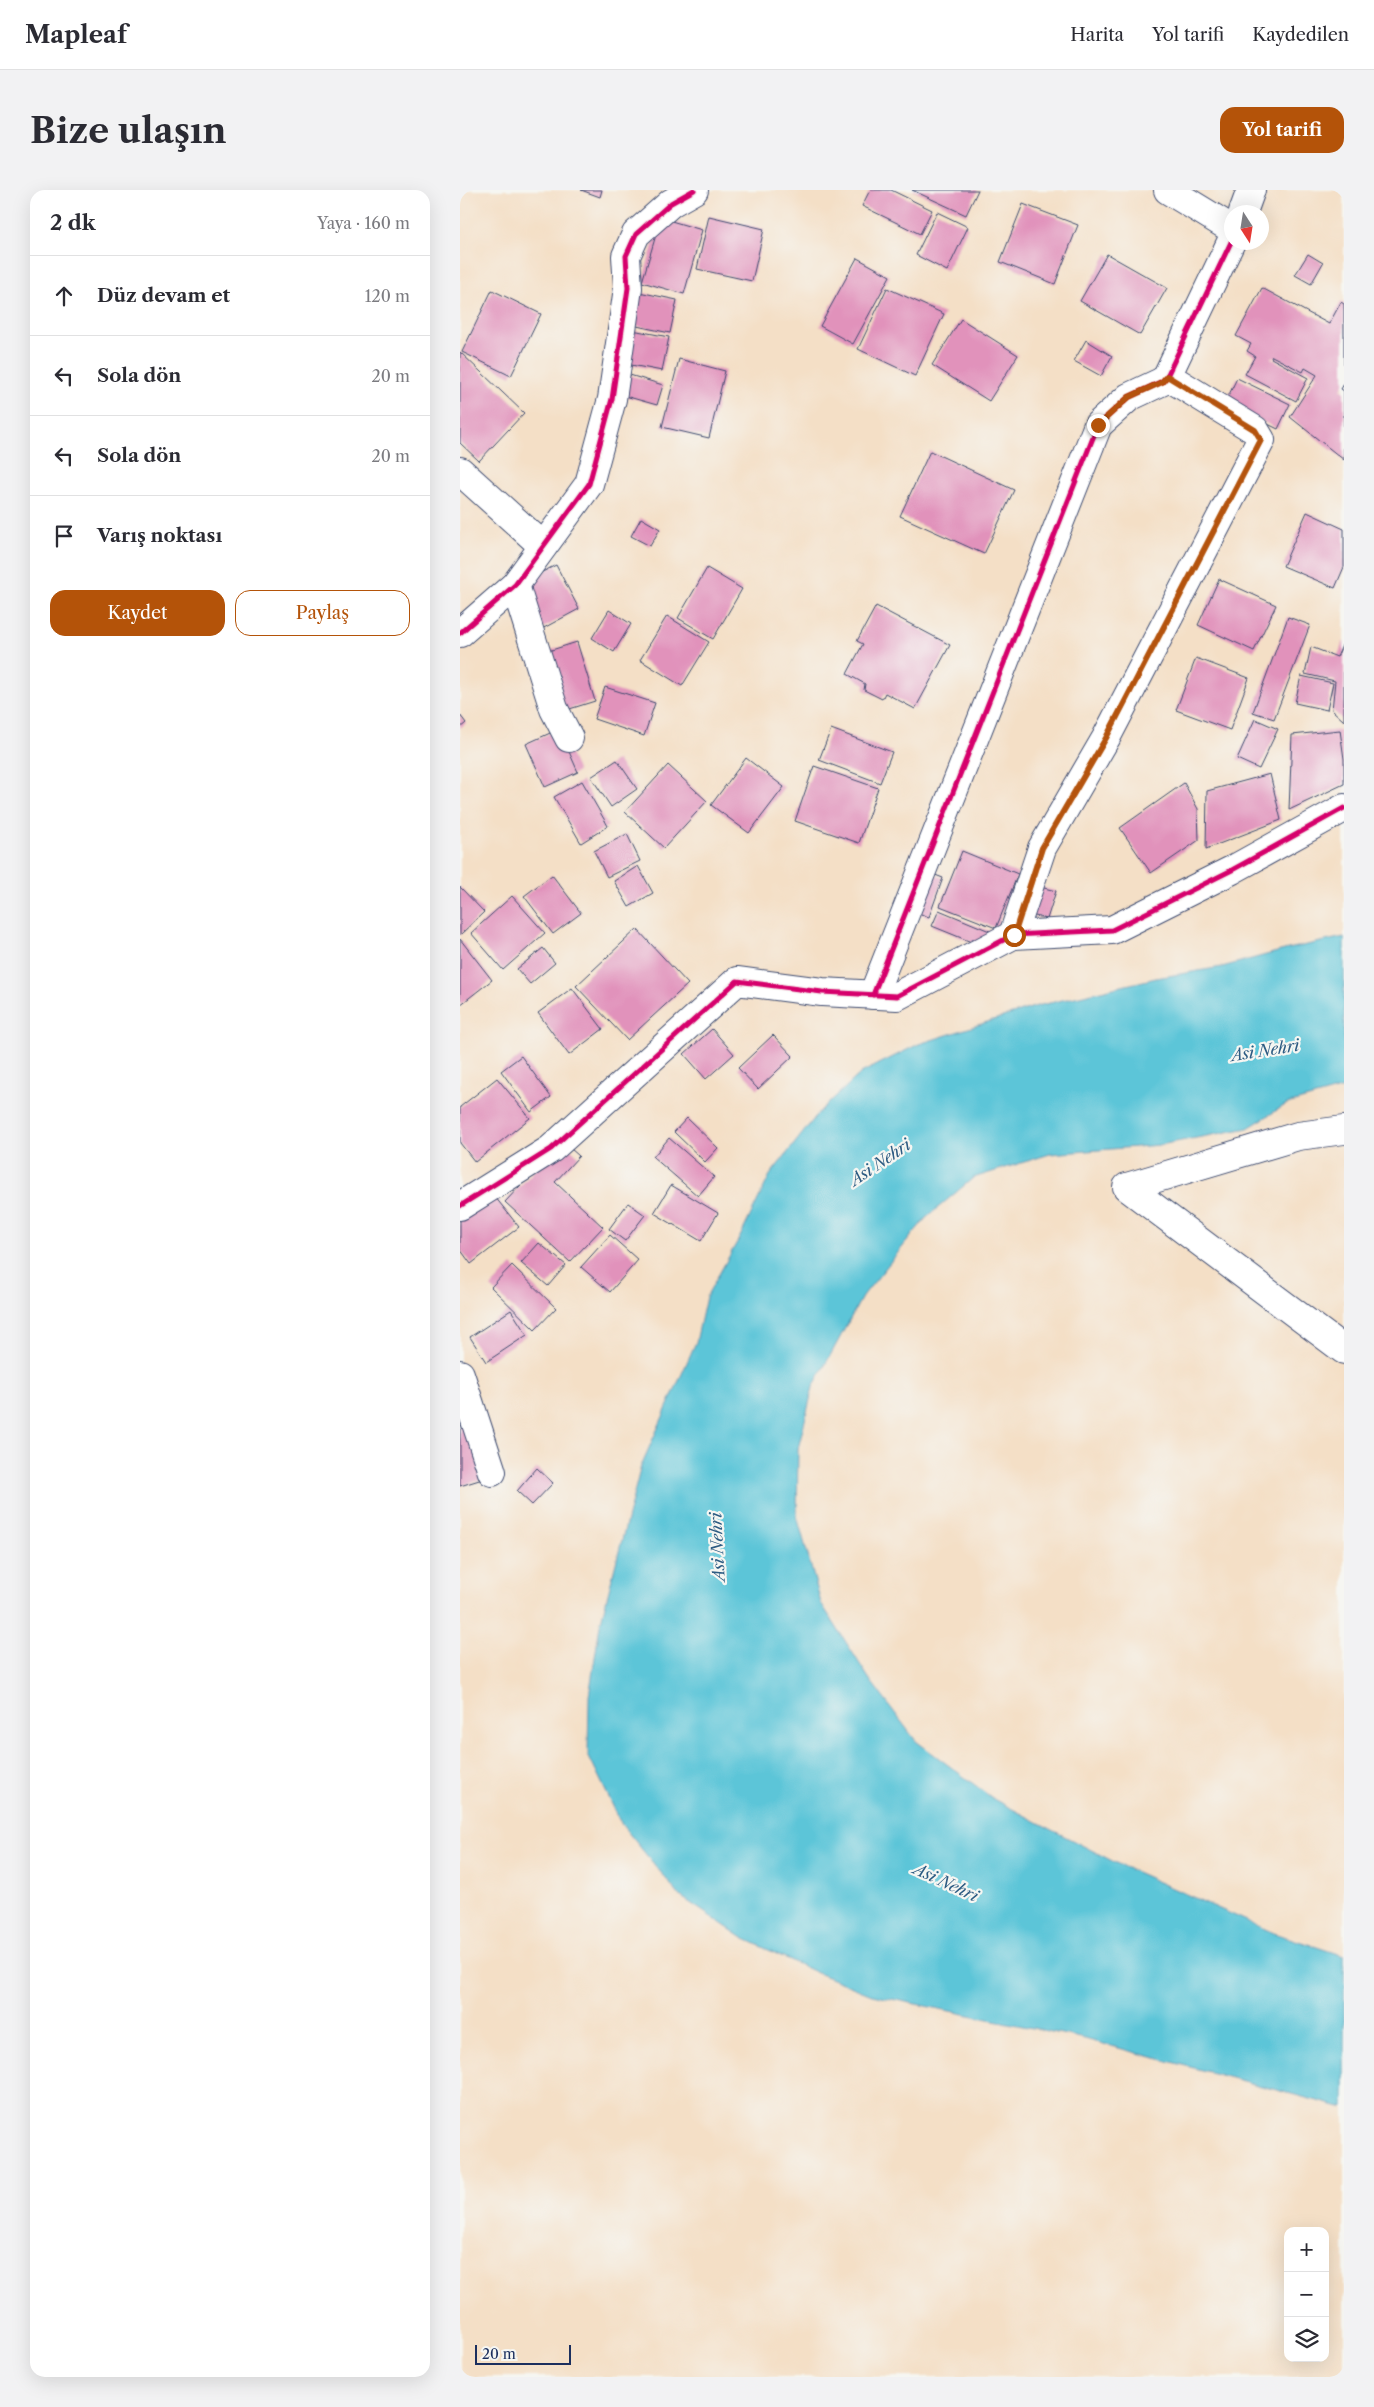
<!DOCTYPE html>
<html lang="tr">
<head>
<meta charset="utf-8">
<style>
  :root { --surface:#fff; --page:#f2f2f3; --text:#2b2b33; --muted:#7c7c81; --line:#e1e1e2; --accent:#b45309 }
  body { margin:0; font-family:"Libre Caslon Text",serif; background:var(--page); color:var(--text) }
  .controls { position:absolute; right:15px; bottom:15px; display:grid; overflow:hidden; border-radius:10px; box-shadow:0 5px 20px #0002 }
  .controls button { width:45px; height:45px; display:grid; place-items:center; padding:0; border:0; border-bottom:1px solid var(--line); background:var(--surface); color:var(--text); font:25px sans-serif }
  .compass { position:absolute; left:764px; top:15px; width:45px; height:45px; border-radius:50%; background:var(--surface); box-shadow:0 5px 20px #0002; rotate:168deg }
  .scale { position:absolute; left:15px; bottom:12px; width:96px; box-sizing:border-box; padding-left:5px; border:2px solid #1b2f5e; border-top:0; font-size:14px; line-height:18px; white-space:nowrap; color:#1b2f5e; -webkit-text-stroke:4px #f6f6f2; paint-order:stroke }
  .stop { position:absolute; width:15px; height:15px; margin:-11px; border:4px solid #b45309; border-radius:50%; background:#fff }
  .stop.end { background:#b45309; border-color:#fff; box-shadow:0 1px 5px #0008 }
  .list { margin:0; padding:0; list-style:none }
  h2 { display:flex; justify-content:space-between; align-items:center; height:65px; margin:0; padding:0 20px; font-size:21px }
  h2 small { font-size:16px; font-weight:400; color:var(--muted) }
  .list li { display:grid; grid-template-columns:32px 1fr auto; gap:15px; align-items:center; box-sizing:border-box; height:80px; padding:0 20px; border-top:1px solid var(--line) }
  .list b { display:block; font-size:19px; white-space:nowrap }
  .list em { font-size:16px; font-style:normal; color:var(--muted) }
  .actions { display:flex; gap:10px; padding:15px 20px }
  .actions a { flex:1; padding:11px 0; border:1px solid var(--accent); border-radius:15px; text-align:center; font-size:18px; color:var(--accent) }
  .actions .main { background:var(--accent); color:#fff }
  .icon { flex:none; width:28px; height:28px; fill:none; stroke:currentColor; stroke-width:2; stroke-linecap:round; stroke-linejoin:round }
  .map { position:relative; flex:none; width:884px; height:2187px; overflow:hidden; border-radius:15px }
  header { display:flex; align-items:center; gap:30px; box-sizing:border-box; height:70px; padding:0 25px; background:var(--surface); border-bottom:1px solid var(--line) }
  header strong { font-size:24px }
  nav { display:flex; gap:28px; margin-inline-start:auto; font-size:18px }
  .intro { display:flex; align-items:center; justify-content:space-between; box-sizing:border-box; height:120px; padding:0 30px }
  h1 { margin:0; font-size:35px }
  .button { padding:12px 22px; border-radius:15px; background:var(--accent); color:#fff; font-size:18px; font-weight:700 }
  main { display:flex; gap:30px; padding:0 30px }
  aside { flex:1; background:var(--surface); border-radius:15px; box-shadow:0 5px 20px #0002 }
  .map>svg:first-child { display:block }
  .water { fill:#5cc5d8; stroke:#3c7a9b }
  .building { fill:#e192bb }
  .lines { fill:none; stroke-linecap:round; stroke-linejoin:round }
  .minor-casing { stroke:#3c496e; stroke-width:30 }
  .minor { stroke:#fff; stroke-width:28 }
  .cycleway-casing { stroke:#f6f6f2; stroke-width:8 }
  .cycleway { stroke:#d6006c; stroke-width:5 }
  .route { stroke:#b45309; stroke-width:6 }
  .labels { text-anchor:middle; stroke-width:4.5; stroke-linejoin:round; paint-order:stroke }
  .water-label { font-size:16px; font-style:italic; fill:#2e5c83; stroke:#f6f6f2 }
</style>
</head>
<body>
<header>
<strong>Mapleaf</strong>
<nav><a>Harita</a><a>Yol tarifi</a><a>Kaydedilen</a></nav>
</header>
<div class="intro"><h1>Bize ulaşın</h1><a class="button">Yol tarifi</a></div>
<main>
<aside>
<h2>2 dk<small>Yaya · 160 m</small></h2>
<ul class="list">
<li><svg class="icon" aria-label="ahead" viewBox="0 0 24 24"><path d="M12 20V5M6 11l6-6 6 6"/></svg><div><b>Düz devam et</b></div><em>120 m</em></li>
<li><svg class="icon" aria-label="left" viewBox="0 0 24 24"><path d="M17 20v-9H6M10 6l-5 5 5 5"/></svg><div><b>Sola dön</b></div><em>20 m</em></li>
<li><svg class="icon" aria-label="left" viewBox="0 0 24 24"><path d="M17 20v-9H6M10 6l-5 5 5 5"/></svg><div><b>Sola dön</b></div><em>20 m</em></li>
<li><svg class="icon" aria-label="arrive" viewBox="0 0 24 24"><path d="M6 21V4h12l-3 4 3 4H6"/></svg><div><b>Varış noktası</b></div></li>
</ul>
<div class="actions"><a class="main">Kaydet</a><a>Paylaş</a></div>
</aside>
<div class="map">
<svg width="884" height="2187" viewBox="0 0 884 2187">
  <rect width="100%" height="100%" fill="#f6f6f2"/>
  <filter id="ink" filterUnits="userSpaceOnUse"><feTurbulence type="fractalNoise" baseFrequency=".02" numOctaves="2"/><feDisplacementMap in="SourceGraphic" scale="10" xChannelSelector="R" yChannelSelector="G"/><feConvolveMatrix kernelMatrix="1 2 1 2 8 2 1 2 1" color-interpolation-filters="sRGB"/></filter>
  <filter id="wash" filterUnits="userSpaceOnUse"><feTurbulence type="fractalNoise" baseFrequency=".0096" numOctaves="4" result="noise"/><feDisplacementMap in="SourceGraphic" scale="20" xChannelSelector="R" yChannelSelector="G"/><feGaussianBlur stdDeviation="1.12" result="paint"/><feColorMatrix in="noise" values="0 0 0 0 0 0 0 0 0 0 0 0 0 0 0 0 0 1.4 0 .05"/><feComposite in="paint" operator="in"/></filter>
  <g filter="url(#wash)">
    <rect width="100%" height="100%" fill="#f4dfc6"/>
    <polygon class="water" points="884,747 884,898 827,914 788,938 700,955 590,964 513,988 466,1028 402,1107 353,1197 338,1259 337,1326 361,1413 410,1490 456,1551 535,1610 660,1675 814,1743 884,1766 884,1918 621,1848 412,1805 355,1782 283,1748 220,1706 162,1635 128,1564 129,1506 140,1435 181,1276 236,1152 246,1107 280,1047 310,985 360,921 401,883 459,854 577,816 696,788 762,777 828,759"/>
    <g id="blocks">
      <g class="building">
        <polygon points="121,0 142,0 140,7"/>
        <polygon points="410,0 431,0 472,20 460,44 402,16"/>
        <polygon points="452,0 518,0 506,25"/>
        <polygon points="563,14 618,35 595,94 540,72"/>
        <polygon points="477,22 508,37 487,81 456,65"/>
        <polygon points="249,26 304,39 292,91 237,79"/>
        <polygon points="201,28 242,40 224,104 182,92"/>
        <polygon points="647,64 707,98 680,145 620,111"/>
        <polygon points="848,64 863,73 851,94 835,85"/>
        <polygon points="397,68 430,86 393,154 360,136"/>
        <polygon points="427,98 484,124 455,186 398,159"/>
        <polygon points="802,98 869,134 881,112 884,114 884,194 881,199 884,201 884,270 830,227 857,185 845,178 843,182 812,166 811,168 848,188 836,211 785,184 795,166 787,161 791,154 776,146"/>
        <polygon points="32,100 81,124 51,186 2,162"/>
        <polygon points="174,101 217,110 210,143 167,134"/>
        <polygon points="501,129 558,165 529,211 472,175"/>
        <polygon points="167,139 209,147 202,181 161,173"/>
        <polygon points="626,150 652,166 641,186 614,171"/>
        <polygon points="0,162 64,223 19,271 0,253"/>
        <polygon points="219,169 265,181 249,248 202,237"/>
        <polygon points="163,183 203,195 197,215 158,204"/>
        <polygon points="777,188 830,214 818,239 765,213"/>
        <polygon points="470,261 554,300 524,364 440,326"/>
        <polygon points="847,322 884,339 884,377 875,398 823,376"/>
        <polygon points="181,328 200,339 190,356 171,346"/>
        <polygon points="96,375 119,419 80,440 57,395"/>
        <polygon points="247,378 282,399 253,449 218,428"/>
        <polygon points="759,389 816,415 794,461 738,435"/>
        <polygon points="416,416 490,455 455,519 425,503 422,509 404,500 405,494 387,484 403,454 397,451"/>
        <polygon points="149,420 171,434 154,462 132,448"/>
        <polygon points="207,426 249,452 222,496 180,470"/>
        <polygon points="828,427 850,435 814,529 793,522"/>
        <polygon points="884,451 884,531 872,520 875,491 845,484 851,457 877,467"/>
        <polygon points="117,452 135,511 100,522 82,463"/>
        <polygon points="736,468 789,488 770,540 716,520"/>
        <polygon points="841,486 873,493 867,520 835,513"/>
        <polygon points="145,497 195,513 184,546 134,529"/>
        <polygon points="0,525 6,533 0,538"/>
        <polygon points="795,529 818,539 799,579 777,569"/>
        <polygon points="99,539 118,582 85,597 66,554"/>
        <polygon points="371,539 432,562 420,593 359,570"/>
        <polygon points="880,540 884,569 884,594 829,620 832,545"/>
        <polygon points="286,568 324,597 289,643 251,615"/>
        <polygon points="157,570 177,599 151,617 131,587"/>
        <polygon points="208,575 247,611 204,658 165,622"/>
        <polygon points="354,576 418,598 399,653 335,631"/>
        <polygon points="810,584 821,630 746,659 747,601"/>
        <polygon points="122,591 148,636 121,653 94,607"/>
        <polygon points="724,593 738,619 739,650 691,683 660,638"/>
        <polygon points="167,644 180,671 147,687 134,661"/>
        <polygon points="502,661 558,684 536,738 480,716"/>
        <polygon points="178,676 193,703 169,717 154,691"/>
        <polygon points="465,681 483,688 469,727 450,720"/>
        <polygon points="92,685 121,723 93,744 64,706"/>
        <polygon points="576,696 596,701 587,729 567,724"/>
        <polygon points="0,697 24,722 0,745"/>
        <polygon points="52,706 85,743 43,780 11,743"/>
        <polygon points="479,720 532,742 526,758 472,736"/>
        <polygon points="177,739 228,794 167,850 116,796"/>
        <polygon points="0,749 32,790 0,815"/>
        <polygon points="83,758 95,773 70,794 57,779"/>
        <polygon points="112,798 143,839 109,865 78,823"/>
        <polygon points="252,839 274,864 246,889 224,864"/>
        <polygon points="313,845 333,866 298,899 278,878"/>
        <polygon points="61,866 91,907 71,922 41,881"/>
        <polygon points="37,888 70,928 15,972 0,953 0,917"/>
        <polygon points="227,928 258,958 245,972 214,942"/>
        <polygon points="209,948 254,987 238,1006 193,967"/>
        <polygon points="102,951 119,966 95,992 143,1037 110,1072 45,1012"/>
        <polygon points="211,995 258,1023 241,1051 194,1023"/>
        <polygon points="31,1002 59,1037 11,1074 0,1059 0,1025"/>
        <polygon points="168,1013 185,1025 165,1051 149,1039"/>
        <polygon points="150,1045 178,1070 150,1102 121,1077"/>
        <polygon points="79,1053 106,1075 88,1096 61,1073"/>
        <polygon points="52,1075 96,1118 75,1140 31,1097"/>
        <polygon points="51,1120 67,1145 26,1172 10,1147"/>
        <polygon points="0,1205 29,1287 0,1296"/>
        <polygon points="77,1278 93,1293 72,1315 57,1301"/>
      </g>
    </g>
  </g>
  <g filter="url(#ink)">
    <use href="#blocks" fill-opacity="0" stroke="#3c496e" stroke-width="1"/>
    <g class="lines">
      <g class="minor-casing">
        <g id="minor">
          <polyline points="708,0 772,39"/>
          <polyline points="783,22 791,0"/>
          <polyline points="0,281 83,356"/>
          <polyline points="55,395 94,519 109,548"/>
          <polyline points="0,443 55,395 129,294 152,209 168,98 166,66 176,44 211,13 234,0"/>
          <polyline points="553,745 582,658 646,548 801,250 795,240 707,186"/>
          <polyline points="413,805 638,235 669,207 703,191 707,186 772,50"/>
          <polyline points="884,940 838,946 667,997 884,1160"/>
          <polyline points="0,1016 91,959 277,791 362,802 437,806 553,745 652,740 772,680 884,618"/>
          <polyline points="0,1184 32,1282"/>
        </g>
      </g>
      <use href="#minor" class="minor"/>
      <g class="cycleway-casing">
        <g id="cycleway">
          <polyline points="0,443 55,395 129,294 152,209 168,98 166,66 176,44 211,13 234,0"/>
          <polyline points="413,805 638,235 669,207 703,191 707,186 772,50"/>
          <polyline points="0,1016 91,959 277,791 362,802 437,806 553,745 652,740 772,680 884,618"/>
        </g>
      </g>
      <use href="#cycleway" class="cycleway"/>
    </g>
  </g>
  <g class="lines" filter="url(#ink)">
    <polyline class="route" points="554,745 582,658 646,548 801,250 795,240 707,186 702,192 669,207 638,235"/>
  </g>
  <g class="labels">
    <g class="water-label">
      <text transform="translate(805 860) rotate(-9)" y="6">Asi Nehri</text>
      <text transform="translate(420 972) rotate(-34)" y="6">Asi Nehri</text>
      <text transform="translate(257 1357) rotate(-93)" y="6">Asi Nehri</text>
      <text transform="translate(486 1692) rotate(25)" y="6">Asi Nehri</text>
    </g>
  </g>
</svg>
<div class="controls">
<button>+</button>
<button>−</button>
<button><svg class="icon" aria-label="layers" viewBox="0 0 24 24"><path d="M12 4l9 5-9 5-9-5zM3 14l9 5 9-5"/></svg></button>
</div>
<svg class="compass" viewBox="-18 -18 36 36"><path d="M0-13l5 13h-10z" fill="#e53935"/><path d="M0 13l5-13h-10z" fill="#7c7c81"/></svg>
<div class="scale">20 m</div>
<div class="stop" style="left:554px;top:745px"></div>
<div class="stop end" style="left:638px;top:235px"></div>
</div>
</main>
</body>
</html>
